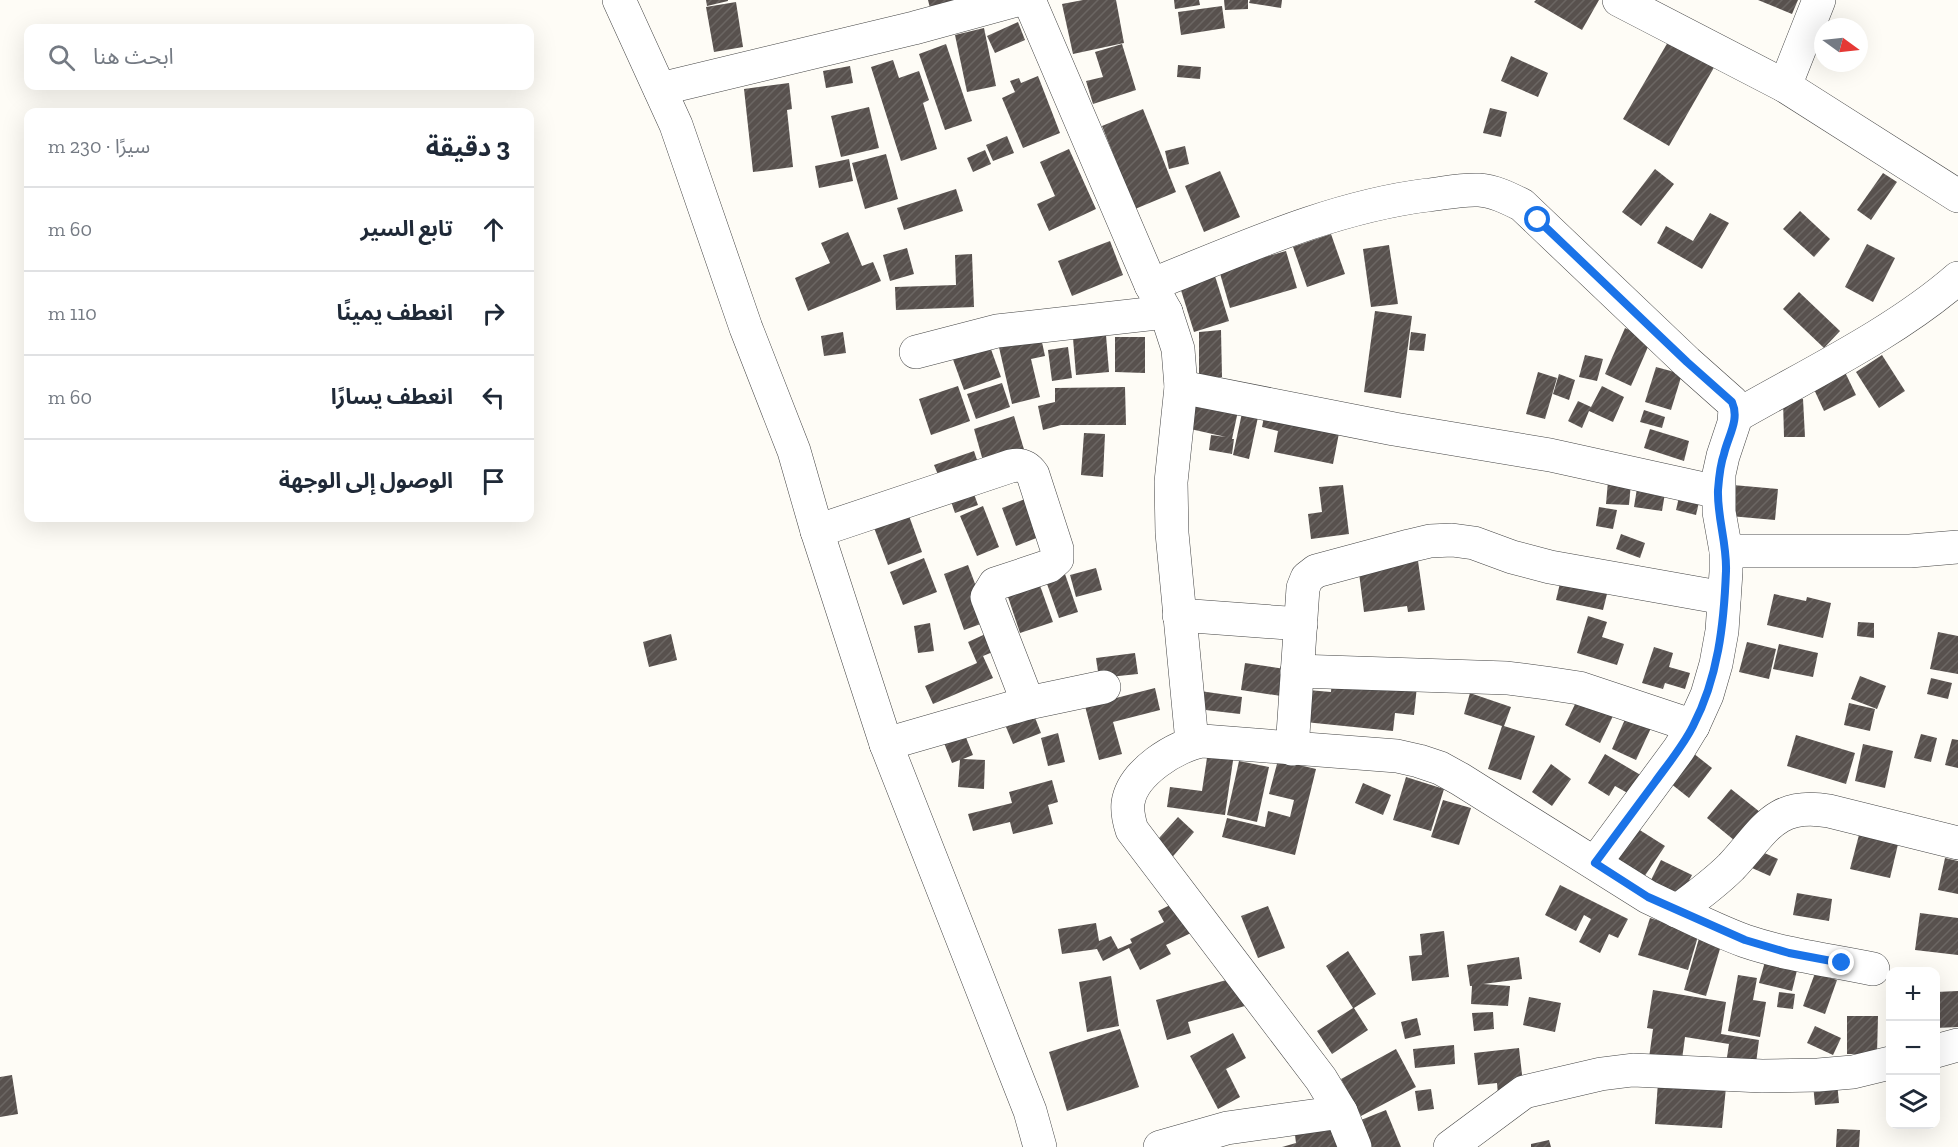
<!DOCTYPE html>
<html lang="ar">
<head>
<meta charset="utf-8">
<style>
  :root { --surface:#fff; --page:#f2f2f3; --text:#1f2937; --muted:#747a83; --line:#e0e1e3 }
  body { margin:0; font-family:"Zilla Slab","Noto Sans Arabic",serif; background:var(--page); color:var(--text); direction:rtl }
  .controls { position:absolute; right:18px; bottom:18px; display:grid; overflow:hidden; border-radius:12px; box-shadow:0 6px 24px #0002 }
  .controls button { width:54px; height:54px; display:grid; place-items:center; padding:0; border:0; border-bottom:2px solid var(--line); background:var(--surface); color:var(--text); font:30px sans-serif }
  .compass { position:absolute; left:1814px; top:18px; width:54px; height:54px; border-radius:50%; background:var(--surface); box-shadow:0 6px 24px #0002; rotate:105deg }
  .stop { position:absolute; width:18px; height:18px; margin:-14px; border:4px solid #1a73e8; border-radius:50%; background:#fff }
  .stop.end { background:#1a73e8; border-color:#fff; box-shadow:0 2px 6px #0008 }
  .list { margin:0; padding:0; list-style:none }
  h2 { display:flex; justify-content:space-between; align-items:center; height:78px; margin:0; padding:0 24px; font-size:26px }
  h2 small { font-size:20px; font-weight:400; color:var(--muted) }
  .list li { display:grid; grid-template-columns:39px 1fr auto; gap:18px; align-items:center; box-sizing:border-box; height:84px; padding:0 24px; border-top:2px solid var(--line) }
  .list b { display:block; font-size:22px; white-space:nowrap }
  .list em { font-size:20px; font-style:normal; color:var(--muted) }
  .icon { flex:none; width:33px; height:33px; fill:none; stroke:currentColor; stroke-width:2; stroke-linecap:round; stroke-linejoin:round }
  .map { position:relative; flex:none; width:1958px; height:1147px; overflow:hidden; direction:ltr }
  .search { position:absolute; background:var(--surface); box-shadow:0 6px 24px #0002; left:24px; top:24px; width:510px; height:66px; display:flex; align-items:center; gap:15px; box-sizing:border-box; padding:0 21px; border-radius:12px; color:var(--muted); font-size:22px }
  .panel { position:absolute; background:var(--surface); box-shadow:0 6px 24px #0002; left:24px; top:108px; width:510px; height:414px; border-radius:12px; direction:rtl }
  .map>svg:first-child { display:block }
  .building { fill:url(#building-hatch) }
  .lines { fill:none; stroke-linecap:round; stroke-linejoin:round }
  .minor-casing { stroke:#444; stroke-width:34 }
  .minor { stroke:#fff; stroke-width:33 }
  .route { stroke:#1a73e8; stroke-width:8 }
</style>
</head>
<body>
<div class="map">
<svg width="1958" height="1147" viewBox="0 0 1958 1147">
  <defs>
    <pattern id="building-hatch" width="6" height="6" patternUnits="userSpaceOnUse" patternTransform="scale(1.5)"><rect width="6" height="6" fill="#58514e"/><path d="M-1 1l2-2M0 6l6-6M5 7l2-2" fill="none" stroke="#6b6663"/></pattern>
  </defs>
  <rect width="100%" height="100%" fill="#fefcf6"/>
  <g class="building">
    <polygon points="706,0 728,0 728,1 707,6"/>
    <polygon points="928,0 960,0 930,8"/>
    <polygon points="1083,0 1116,0 1124,43 1073,54 1062,4"/>
    <polygon points="1174,0 1199,0 1200,5 1175,9"/>
    <polygon points="1224,0 1248,0 1248,9 1225,10"/>
    <polygon points="1250,0 1282,0 1281,8 1249,3"/>
    <polygon points="1536,0 1599,0 1582,30 1534,2"/>
    <polygon points="1758,0 1798,0 1792,14"/>
    <polygon points="736,2 743,47 714,52 706,7"/>
    <polygon points="1222,6 1225,28 1181,35 1178,12"/>
    <polygon points="1018,22 1025,40 995,53 987,36"/>
    <polygon points="984,28 996,86 967,92 955,35"/>
    <polygon points="1675,30 1720,57 1669,146 1623,119"/>
    <polygon points="946,44 972,121 945,130 919,54"/>
    <polygon points="1122,44 1136,90 1093,104 1086,81 1103,77 1095,52"/>
    <polygon points="1511,56 1548,73 1538,97 1501,81"/>
    <polygon points="893,60 899,78 919,71 929,100 923,103 937,149 901,161 871,67"/>
    <polygon points="1178,65 1201,67 1200,79 1177,77"/>
    <polygon points="850,66 853,83 826,88 823,71"/>
    <polygon points="1038,76 1060,133 1023,148 1002,98 1015,92 1010,81 1019,78 1021,83"/>
    <polygon points="789,83 792,109 787,110 793,167 753,172 744,89"/>
    <polygon points="869,107 879,148 841,157 831,116"/>
    <polygon points="1490,108 1507,112 1501,137 1483,133"/>
    <polygon points="1143,109 1176,192 1135,209 1102,126"/>
    <polygon points="1007,136 1014,153 993,161 986,145"/>
    <polygon points="1185,146 1189,164 1169,169 1165,151"/>
    <polygon points="1069,149 1096,209 1049,231 1037,204 1055,196 1040,162"/>
    <polygon points="985,150 991,164 973,172 967,158"/>
    <polygon points="886,154 898,199 865,209 852,163"/>
    <polygon points="849,159 853,181 819,188 815,166"/>
    <polygon points="1655,169 1674,184 1641,226 1622,212"/>
    <polygon points="1220,171 1240,217 1204,232 1185,186"/>
    <polygon points="1883,173 1897,182 1871,220 1857,210"/>
    <polygon points="956,189 963,211 904,230 897,208"/>
    <polygon points="1800,211 1830,239 1814,257 1783,229"/>
    <polygon points="1710,213 1729,223 1702,269 1657,243 1666,226 1693,241"/>
    <polygon points="848,232 862,266 873,262 881,281 808,311 795,278 830,263 821,243"/>
    <polygon points="1331,234 1345,274 1307,287 1293,247"/>
    <polygon points="1110,241 1123,275 1072,296 1058,261"/>
    <polygon points="1867,244 1895,258 1873,302 1845,287"/>
    <polygon points="1389,245 1398,304 1371,307 1363,249"/>
    <polygon points="907,248 914,274 890,281 883,255"/>
    <polygon points="1286,251 1297,288 1230,308 1219,270"/>
    <polygon points="972,254 974,307 896,310 895,287 956,285 955,255"/>
    <polygon points="1215,276 1229,321 1194,332 1180,287"/>
    <polygon points="1799,292 1840,331 1824,348 1783,309"/>
    <polygon points="1375,311 1412,316 1401,398 1364,392"/>
    <polygon points="1625,328 1651,340 1631,386 1605,374"/>
    <polygon points="1221,330 1222,377 1199,378 1199,332"/>
    <polygon points="843,332 846,353 824,356 821,336"/>
    <polygon points="1411,332 1426,334 1424,351 1409,350"/>
    <polygon points="1040,333 1045,356 1031,359 1040,397 1012,404 998,343"/>
    <polygon points="1106,335 1109,372 1076,375 1073,338"/>
    <polygon points="1115,337 1145,337 1145,373 1115,372"/>
    <polygon points="988,341 1001,377 964,390 951,354"/>
    <polygon points="1068,347 1072,378 1052,381 1048,350"/>
    <polygon points="1585,355 1603,359 1597,381 1579,377"/>
    <polygon points="1882,355 1905,391 1879,408 1856,372"/>
    <polygon points="1656,367 1682,374 1671,410 1645,402"/>
    <polygon points="1844,370 1856,395 1824,411 1812,385"/>
    <polygon points="1538,372 1557,378 1545,419 1526,414"/>
    <polygon points="1559,374 1575,380 1569,400 1553,394"/>
    <polygon points="1002,383 1010,407 976,419 967,394"/>
    <polygon points="958,386 970,421 931,435 919,399"/>
    <polygon points="1602,386 1624,397 1613,422 1589,411 1582,428 1568,421 1578,401 1591,407"/>
    <polygon points="1125,387 1126,425 1061,425 1043,430 1038,406 1055,402 1055,388"/>
    <polygon points="1803,399 1805,437 1784,437 1783,400"/>
    <polygon points="1192,401 1238,411 1232,439 1234,439 1232,454 1209,450 1211,435 1226,437 1186,428"/>
    <polygon points="1644,410 1665,417 1662,428 1640,422"/>
    <polygon points="1242,413 1258,417 1249,459 1233,455"/>
    <polygon points="1014,416 1026,456 985,468 974,429"/>
    <polygon points="1264,417 1339,433 1333,464 1274,452 1278,431 1262,427"/>
    <polygon points="1650,429 1689,441 1684,461 1644,448"/>
    <polygon points="1084,433 1105,434 1103,477 1081,475"/>
    <polygon points="974,451 980,469 941,482 934,465"/>
    <polygon points="1608,481 1631,483 1629,505 1606,504"/>
    <polygon points="1638,482 1666,487 1662,511 1634,507"/>
    <polygon points="1343,485 1349,534 1311,539 1308,514 1322,512 1319,487"/>
    <polygon points="1733,485 1778,489 1775,520 1730,516"/>
    <polygon points="971,486 978,505 955,513 948,493"/>
    <polygon points="1680,493 1700,498 1696,515 1676,510"/>
    <polygon points="1030,497 1044,535 1016,546 1002,508"/>
    <polygon points="983,506 999,547 977,556 960,516"/>
    <polygon points="1599,507 1617,510 1613,529 1596,526"/>
    <polygon points="908,513 922,552 888,565 873,525"/>
    <polygon points="1621,534 1645,543 1640,558 1616,549"/>
    <polygon points="924,558 937,592 903,605 890,572"/>
    <polygon points="1418,561 1425,610 1408,612 1407,606 1364,612 1359,573 1387,569 1386,565"/>
    <polygon points="968,565 989,621 964,630 944,574"/>
    <polygon points="1096,568 1102,590 1076,597 1070,575"/>
    <polygon points="1065,574 1078,612 1059,618 1046,581"/>
    <polygon points="1561,579 1608,590 1603,610 1556,600"/>
    <polygon points="1038,580 1053,622 1020,633 1006,591"/>
    <polygon points="1774,594 1806,601 1807,597 1831,603 1823,638 1767,625"/>
    <polygon points="1588,616 1607,622 1602,637 1624,644 1617,665 1577,653"/>
    <polygon points="1858,622 1874,623 1874,638 1857,636"/>
    <polygon points="930,623 934,651 918,653 914,626"/>
    <polygon points="992,631 1000,649 983,656 993,678 933,704 925,686 977,663 968,642"/>
    <polygon points="1938,632 1958,636 1958,674 1930,669"/>
    <polygon points="671,634 677,660 649,667 643,642"/>
    <polygon points="1747,642 1776,649 1769,679 1739,672"/>
    <polygon points="1779,644 1818,653 1813,677 1773,669"/>
    <polygon points="1654,647 1673,653 1669,667 1690,673 1685,689 1665,683 1663,689 1642,683"/>
    <polygon points="1135,653 1138,674 1099,678 1096,658"/>
    <polygon points="1245,663 1285,669 1281,696 1241,690"/>
    <polygon points="1860,676 1886,686 1877,709 1851,699"/>
    <polygon points="1332,678 1417,686 1414,715 1395,713 1393,731 1305,722 1308,690 1331,692"/>
    <polygon points="1931,678 1952,683 1948,699 1927,694"/>
    <polygon points="1155,688 1160,710 1113,722 1122,754 1099,760 1085,706"/>
    <polygon points="1200,691 1242,697 1240,714 1197,709"/>
    <polygon points="1470,693 1511,707 1504,726 1535,736 1521,780 1488,769 1502,726 1464,714"/>
    <polygon points="1579,696 1614,714 1600,743 1565,725"/>
    <polygon points="1849,703 1875,709 1870,731 1844,725"/>
    <polygon points="1034,715 1041,733 1013,744 1006,727"/>
    <polygon points="1626,717 1651,728 1636,760 1612,749"/>
    <polygon points="961,725 973,755 963,759 985,760 984,789 958,787 960,760 952,763 940,733"/>
    <polygon points="1058,733 1065,762 1048,766 1041,738"/>
    <polygon points="1921,734 1937,738 1931,762 1914,758"/>
    <polygon points="1796,735 1855,753 1846,784 1787,766"/>
    <polygon points="1952,739 1958,740 1958,768 1945,765"/>
    <polygon points="1863,744 1893,751 1885,788 1855,781"/>
    <polygon points="1208,751 1234,754 1225,815 1167,807 1170,787 1202,791"/>
    <polygon points="1693,753 1712,768 1689,798 1670,783"/>
    <polygon points="1605,754 1644,777 1633,796 1615,786 1609,796 1588,783"/>
    <polygon points="1278,760 1316,769 1295,855 1222,837 1227,818 1265,827 1268,811 1290,817 1294,800 1269,794"/>
    <polygon points="1239,761 1269,767 1257,822 1227,815"/>
    <polygon points="1551,764 1571,779 1552,806 1532,792"/>
    <polygon points="1406,777 1444,789 1431,831 1393,820"/>
    <polygon points="1052,780 1058,802 1048,805 1053,824 1013,834 1010,822 973,831 968,814 1012,803 1009,792"/>
    <polygon points="1363,783 1391,795 1383,815 1355,803"/>
    <polygon points="1731,789 1765,816 1740,845 1707,818"/>
    <polygon points="1443,800 1471,808 1459,845 1431,837"/>
    <polygon points="1178,817 1194,832 1168,862 1151,847"/>
    <polygon points="1635,827 1665,846 1644,877 1614,858"/>
    <polygon points="1860,831 1899,840 1890,878 1850,869"/>
    <polygon points="1760,851 1778,859 1770,876 1752,868"/>
    <polygon points="1945,858 1958,861 1958,894 1938,890"/>
    <polygon points="1661,860 1692,875 1681,896 1651,880"/>
    <polygon points="1560,885 1628,919 1618,938 1609,934 1600,953 1579,942 1591,919 1584,915 1576,931 1545,915"/>
    <polygon points="1797,893 1832,899 1829,921 1793,915"/>
    <polygon points="1176,902 1191,933 1166,945 1171,954 1140,970 1129,948 1103,961 1097,949 1062,954 1058,929 1096,923 1099,941 1111,936 1118,949 1132,943 1130,939 1164,922 1158,911"/>
    <polygon points="1268,906 1285,948 1258,958 1241,916"/>
    <polygon points="1920,913 1958,918 1958,955 1915,950"/>
    <polygon points="1650,918 1699,933 1688,970 1638,955"/>
    <polygon points="1444,931 1449,977 1412,981 1409,956 1422,955 1420,934"/>
    <polygon points="1700,935 1722,942 1706,996 1684,990"/>
    <polygon points="1348,951 1376,994 1354,1008 1368,1030 1332,1054 1317,1031 1353,1008 1326,966"/>
    <polygon points="1519,957 1522,979 1483,984 1510,986 1508,1006 1471,1004 1472,986 1470,986 1467,965"/>
    <polygon points="1766,958 1798,966 1792,991 1759,983"/>
    <polygon points="1815,973 1837,980 1825,1014 1803,1006"/>
    <polygon points="1738,975 1757,978 1753,1000 1766,1002 1760,1037 1728,1031"/>
    <polygon points="1111,976 1119,1026 1087,1032 1079,982"/>
    <polygon points="1237,977 1245,1006 1188,1022 1191,1033 1167,1040 1156,1000"/>
    <polygon points="1653,990 1726,1002 1721,1034 1759,1040 1755,1071 1725,1070 1729,1044 1685,1037 1681,1067 1648,1065 1653,1029 1647,1028"/>
    <polygon points="1958,991 1958,1027 1936,1028 1936,992"/>
    <polygon points="1779,992 1795,994 1793,1009 1777,1007"/>
    <polygon points="1529,997 1561,1003 1555,1032 1523,1025"/>
    <polygon points="1493,1012 1494,1029 1474,1031 1472,1013"/>
    <polygon points="1847,1016 1878,1016 1877,1054 1847,1054"/>
    <polygon points="1417,1018 1421,1035 1405,1039 1401,1022"/>
    <polygon points="1815,1026 1841,1038 1833,1055 1807,1043"/>
    <polygon points="1120,1029 1139,1087 1067,1111 1049,1052"/>
    <polygon points="1233,1033 1246,1058 1226,1069 1240,1097 1218,1109 1190,1056"/>
    <polygon points="1454,1045 1455,1064 1415,1068 1413,1049"/>
    <polygon points="1519,1048 1524,1092 1498,1095 1497,1083 1478,1085 1474,1053"/>
    <polygon points="1396,1049 1416,1087 1361,1116 1341,1079"/>
    <polygon points="12,1075 18,1114 0,1117 0,1077"/>
    <polygon points="1658,1082 1726,1087 1722,1128 1655,1124"/>
    <polygon points="1837,1082 1839,1103 1815,1105 1813,1084"/>
    <polygon points="1431,1089 1434,1109 1418,1111 1415,1091"/>
    <polygon points="1386,1110 1401,1147 1366,1147 1356,1122"/>
    <polygon points="1333,1125 1338,1147 1282,1147 1296,1143 1295,1135"/>
    <polygon points="1837,1129 1860,1130 1859,1147 1836,1147"/>
    <polygon points="1549,1140 1551,1147 1531,1147 1531,1144"/>
  </g>
  <g class="lines">
    <g class="minor-casing">
      <g id="minor">
        <polyline points="619,0 676,125 746,328 794,451 817,531 886,744 1030,1111 1040,1147"/>
        <polyline points="1029,0 1151,285 1166,312 1178,349 1181,387 1171,482 1172,533 1192,742"/>
        <polyline points="1619,0 1785,86 1958,196"/>
        <polyline points="1785,86 1819,0"/>
        <polyline points="660,89 914,28 1017,0"/>
        <path d="M1151,285C1241,249 1331,207 1428,195C1445,193 1462,189 1479,190C1494,191 1508,198 1522,205L1687,362L1732,402L1735,408L1734,423L1723,456L1719,474V512L1726,551V572L1722,631L1716,664L1707,695L1693,726L1679,749L1595,863"/>
        <polyline points="916,352 997,331 1166,312"/>
        <polyline points="1181,387 1394,429 1550,455 1718,492"/>
        <path d="M1736,416C1809,374 1895,333 1958,278"/>
        <path d="M817,531L1011,466C1021,464 1027,466 1033,475L1057,549V559L1049,566L995,584L987,597L1028,703"/>
        <polyline points="1726,551 1910,551 1958,547"/>
        <polyline points="1179,615 1301,624"/>
        <polyline points="1297,671 1507,678 1546,683 1579,688 1693,726"/>
        <polyline points="886,744 1028,703 1104,687"/>
        <polyline points="1292,749 1303,588 1307,578 1316,571 1409,546 1430,541 1452,540 1474,543 1512,557 1550,567 1724,598"/>
        <path d="M1677,911C1696,897 1715,883 1731,867C1764,832 1774,801 1829,811L1958,843"/>
        <polyline points="1936,1051 1958,1045"/>
        <polyline points="1160,1147 1227,1128 1341,1112"/>
        <path d="M1355,1147L1341,1112L1321,1079L1132,830C1129,821 1127,812 1128,803C1132,773 1176,745 1203,741L1397,756L1419,761L1440,768L1460,779L1648,897C1680,912 1712,929 1745,941C1786,955 1830,960 1873,969"/>
        <polyline points="1450,1147 1524,1092 1601,1074 1633,1070 1762,1076 1818,1075 1853,1072 1890,1063"/>
      </g>
    </g>
    <use href="#minor" class="minor"/>
  </g>
  <g class="lines">
    <path class="route" d="M1538,220L1687,362L1732,402C1740,420 1728,436 1724,454C1720,465 1719,477 1718,490C1717,517 1727,543 1726,571C1724,624 1718,678 1693,726C1683,746 1668,764 1655,782C1635,809 1615,836 1595,863L1648,897L1745,940L1789,953L1842,963"/>
  </g>
</svg>
<div class="controls">
<button>+</button>
<button>−</button>
<button><svg class="icon" aria-label="layers" viewBox="0 0 24 24"><path d="M12 4l9 5-9 5-9-5zM3 14l9 5 9-5"/></svg></button>
</div>
<svg class="compass" viewBox="-18 -18 36 36"><path d="M0-13l5 13h-10z" fill="#e53935"/><path d="M0 13l5-13h-10z" fill="#747a83"/></svg>
<div class="stop" style="left:1538px;top:220px"></div>
<div class="stop end" style="left:1842px;top:963px"></div>
<div class="search"><svg class="icon" aria-label="search" viewBox="0 0 24 24"><circle cx="10" cy="10" r="6"/><path d="M15 15l6 6"/></svg>ابحث هنا</div>
<section class="panel">
<h2>3 دقيقة<small>سيرًا · 230 m</small></h2>
<ul class="list">
<li><svg class="icon" aria-label="ahead" viewBox="0 0 24 24"><path d="M12 20V5M6 11l6-6 6 6"/></svg><div><b>تابع السير</b></div><em>60 m</em></li>
<li><svg class="icon" aria-label="right" viewBox="0 0 24 24"><path d="M7 20v-9h11M14 6l5 5-5 5"/></svg><div><b>انعطف يمينًا</b></div><em>110 m</em></li>
<li><svg class="icon" aria-label="left" viewBox="0 0 24 24"><path d="M17 20v-9H6M10 6l-5 5 5 5"/></svg><div><b>انعطف يسارًا</b></div><em>60 m</em></li>
<li><svg class="icon" aria-label="arrive" viewBox="0 0 24 24"><path d="M6 21V4h12l-3 4 3 4H6"/></svg><div><b>الوصول إلى الوجهة</b></div></li>
</ul>
</section>
</div>
</body>
</html>
